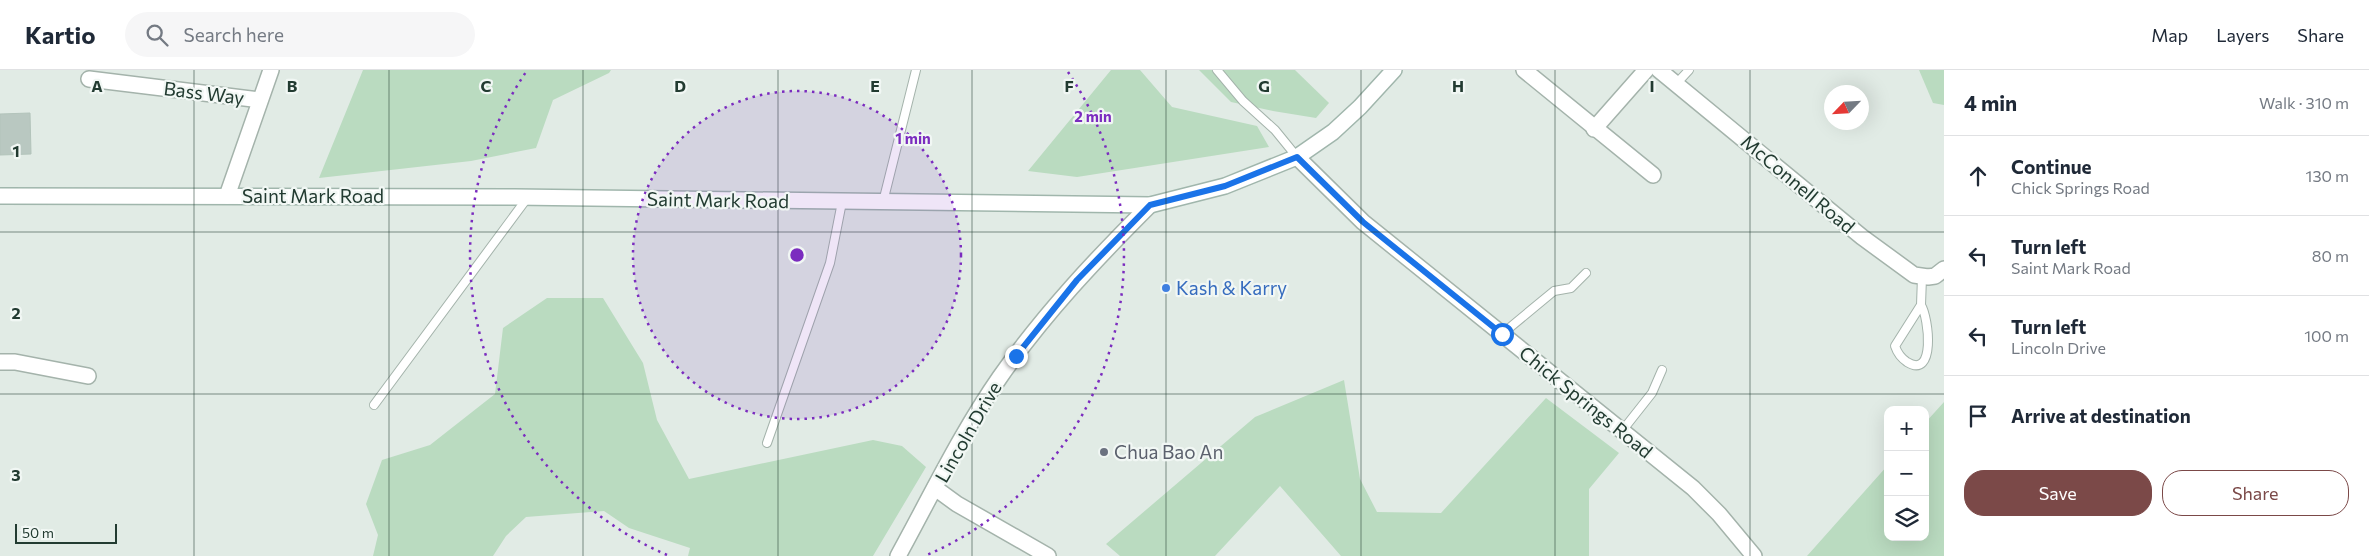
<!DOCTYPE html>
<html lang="en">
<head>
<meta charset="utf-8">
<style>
  :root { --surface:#fff; --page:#f6f6f7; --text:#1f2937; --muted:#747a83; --line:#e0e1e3; --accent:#7b4948 }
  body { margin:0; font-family:Commissioner,sans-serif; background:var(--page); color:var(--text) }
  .controls { position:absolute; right:15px; bottom:15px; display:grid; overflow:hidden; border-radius:10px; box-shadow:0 5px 20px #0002 }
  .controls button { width:45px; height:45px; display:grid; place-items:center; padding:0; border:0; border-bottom:1px solid var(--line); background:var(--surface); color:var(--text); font:25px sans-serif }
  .compass { position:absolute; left:1824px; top:15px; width:45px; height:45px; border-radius:50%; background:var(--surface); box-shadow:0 5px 20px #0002; rotate:245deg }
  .scale { position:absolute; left:15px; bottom:12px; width:102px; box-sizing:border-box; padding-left:5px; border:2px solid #223b31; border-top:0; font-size:14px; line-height:18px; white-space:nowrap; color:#223b31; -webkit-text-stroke:4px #f1f7f4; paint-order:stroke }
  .stop { position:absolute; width:15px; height:15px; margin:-11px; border:4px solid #1a73e8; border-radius:50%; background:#fff }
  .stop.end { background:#1a73e8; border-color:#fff; box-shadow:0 1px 5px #0008 }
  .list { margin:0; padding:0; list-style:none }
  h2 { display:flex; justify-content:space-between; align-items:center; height:65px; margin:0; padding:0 20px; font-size:21px }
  h2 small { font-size:16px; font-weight:400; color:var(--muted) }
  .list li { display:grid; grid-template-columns:32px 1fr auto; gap:15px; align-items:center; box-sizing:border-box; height:80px; padding:0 20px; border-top:1px solid var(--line) }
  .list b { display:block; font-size:19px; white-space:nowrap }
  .list p { margin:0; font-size:16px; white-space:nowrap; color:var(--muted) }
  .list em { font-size:16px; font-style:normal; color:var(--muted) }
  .actions { display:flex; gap:10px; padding:15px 20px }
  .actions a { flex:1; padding:11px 0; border:1px solid var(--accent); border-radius:20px; text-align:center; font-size:18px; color:var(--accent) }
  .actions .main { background:var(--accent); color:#fff }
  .icon { flex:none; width:28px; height:28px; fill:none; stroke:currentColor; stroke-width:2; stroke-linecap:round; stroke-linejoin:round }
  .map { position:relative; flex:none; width:1944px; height:486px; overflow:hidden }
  header { display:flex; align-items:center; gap:30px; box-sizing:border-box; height:70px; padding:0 25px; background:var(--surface); border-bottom:1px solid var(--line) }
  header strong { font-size:24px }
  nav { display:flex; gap:28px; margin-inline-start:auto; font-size:18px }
  .search { width:350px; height:45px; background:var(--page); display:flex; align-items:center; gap:12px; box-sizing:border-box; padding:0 18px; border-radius:28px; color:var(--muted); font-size:19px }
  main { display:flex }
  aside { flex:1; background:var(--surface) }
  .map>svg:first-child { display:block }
  .green { fill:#badbc0 }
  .building { fill:#b9c8c1; stroke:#b3c4bb }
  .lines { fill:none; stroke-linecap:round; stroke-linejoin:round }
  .lane-casing { stroke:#a4b3ab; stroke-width:10 }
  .street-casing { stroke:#a4b3ab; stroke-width:18 }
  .secondary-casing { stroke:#a0b6ac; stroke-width:18 }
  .lane { stroke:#fff; stroke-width:8 }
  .street { stroke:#fff; stroke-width:15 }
  .secondary { stroke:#fff; stroke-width:15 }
  .route { stroke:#1a73e8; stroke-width:6 }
  .grid { fill:none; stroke:#223b31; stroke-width:1; stroke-opacity:0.55 }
  .ring { fill:none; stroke:#7b2cbf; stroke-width:2.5; stroke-dasharray:2.5 5 }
  .shop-dot { fill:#3f7fe0; stroke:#f1f7f4; stroke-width:2 }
  .worship-dot { fill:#6b7280; stroke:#f1f7f4; stroke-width:2 }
  .labels { text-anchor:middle; stroke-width:4.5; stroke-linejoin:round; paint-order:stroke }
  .street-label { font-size:19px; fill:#223b31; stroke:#f1f7f4 }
  .shop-label { font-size:19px; fill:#366cbe; stroke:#f1f7f4; text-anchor:start }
  .worship-label { font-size:19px; fill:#5b616d; stroke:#f1f7f4; text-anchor:start }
  .grid-label { font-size:16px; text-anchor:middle; font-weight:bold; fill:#223b31; stroke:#f1f7f4; stroke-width:4.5; stroke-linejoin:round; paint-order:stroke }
  .centre { fill:#7b2cbf; stroke:#f1f7f4; stroke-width:2.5 }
  .ring-label { font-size:15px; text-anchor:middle; font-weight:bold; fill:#7b2cbf; stroke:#f1f7f4; stroke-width:4.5; stroke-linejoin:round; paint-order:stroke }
</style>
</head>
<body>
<header>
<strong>Kartio</strong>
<div class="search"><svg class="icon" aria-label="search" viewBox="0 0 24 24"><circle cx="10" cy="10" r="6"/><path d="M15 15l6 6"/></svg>Search here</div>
<nav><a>Map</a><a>Layers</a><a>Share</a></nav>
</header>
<main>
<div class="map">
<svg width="1944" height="486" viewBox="0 0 1944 486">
  <rect width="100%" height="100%" fill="#e1ebe5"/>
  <g class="green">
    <polygon points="363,0 611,0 609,3 553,30 536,78 471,91 319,108"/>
    <polygon points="1111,0 1140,0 1172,37 1257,56 1269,77 1077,107 1028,101"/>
    <polygon points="1199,0 1295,0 1329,33 1316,48 1273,41 1231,32"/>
    <polygon points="1919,0 1944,0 1944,35 1933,33"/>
    <polygon points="547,228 603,228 643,293 657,350 689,409 873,370 902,376 926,397 873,486 688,486 690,478 629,458 604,441 526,447 506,466 493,486 373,486 378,465 366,434 382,390 430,375 495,324 503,258"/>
    <polygon points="1344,310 1360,409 1377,442 1441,443 1546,328 1619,383 1589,419 1589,486 1341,486 1280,416 1215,486 1120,486 1106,474 1255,347"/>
    <polygon points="1944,332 1944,486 1807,486 1888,395 1888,467 1925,467 1925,353"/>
  </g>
  <polygon class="building" points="30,43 31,84 0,85 0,44"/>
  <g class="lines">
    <g class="lane-casing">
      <g id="lane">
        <polyline points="1217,0 1243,31 1275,60 1297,87"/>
        <polyline points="1676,14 1689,0"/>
        <polyline points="883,132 916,0"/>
        <path d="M1921,235C1929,248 1936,310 1907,292C1901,288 1897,282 1895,276L1921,235L1922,207"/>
        <polyline points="1502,264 1554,221 1571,218 1586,203"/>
        <polyline points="374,335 528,127"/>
        <polyline points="1622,361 1652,323 1662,300"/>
        <polyline points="767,373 830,193 842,132"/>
      </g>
    </g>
    <g class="street-casing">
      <g id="street">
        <polyline points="1524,0 1653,105"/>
        <polyline points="1659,0 1862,167 1914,205 1928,207 1935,206 1944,199"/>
        <polyline points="89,9 260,30"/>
        <polyline points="1594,59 1646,0"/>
        <polyline points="1297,87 1363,152 1693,418 1719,444 1754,486"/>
        <polyline points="227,126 271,0"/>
        <polyline points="0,292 15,292 88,306"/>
        <polyline points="935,418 957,434 1048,486"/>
        <path d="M898,486C931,426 961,363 1000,307C1044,244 1096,189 1150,135"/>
      </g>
    </g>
    <g class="secondary-casing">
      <polyline id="secondary" points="0,126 515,127 1150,135 1225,116 1297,87 1333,62 1360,37 1394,0"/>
    </g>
    <use href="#lane" class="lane"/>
    <use href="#street" class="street"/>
    <use href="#secondary" class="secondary"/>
  </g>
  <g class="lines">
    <polyline class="route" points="1016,286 1077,210 1150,135 1225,116 1297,87 1363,152 1502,264"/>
  </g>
  <path class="grid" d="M194,0V486M389,0V486M583,0V486M778,0V486M972,0V486M1166,0V486M1361,0V486M1555,0V486M1750,0V486M0,162H1944M0,324H1944"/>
  <circle cx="797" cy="185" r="164" fill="#7b2cbf" fill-opacity=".12"/>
  <g class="ring">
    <circle cx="797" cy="185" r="164"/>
    <path d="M667 485A327 327 0 0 1 526 2M1068 2A327 327 0 0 1 927 485"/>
  </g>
  <circle class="shop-dot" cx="1166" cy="218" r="5"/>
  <circle class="worship-dot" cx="1104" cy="382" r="5"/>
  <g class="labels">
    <g class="street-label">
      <text transform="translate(204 23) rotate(7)" y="7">Bass Way</text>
      <text transform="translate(1798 114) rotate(40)" y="7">McConnell Road</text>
      <text x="313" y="133">Saint Mark Road</text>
      <text transform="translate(718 130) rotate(1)" y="7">Saint Mark Road</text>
      <text transform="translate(1586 332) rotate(39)" y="7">Chick Springs Road</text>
      <text transform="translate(968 362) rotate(-60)" y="7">Lincoln Drive</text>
    </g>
    <g class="shop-label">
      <text x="1176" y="225">Kash &amp; Karry</text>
    </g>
    <g class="worship-label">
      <text x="1114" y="389">Chua Bao An</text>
    </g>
  </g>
  <g class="grid-label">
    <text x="97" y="22">A</text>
    <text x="292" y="22">B</text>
    <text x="486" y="22">C</text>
    <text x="680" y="22">D</text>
    <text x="875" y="22">E</text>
    <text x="1069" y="22">F</text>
    <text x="1264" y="22">G</text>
    <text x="1458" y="22">H</text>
    <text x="1652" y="22">I</text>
    <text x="16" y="87">1</text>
    <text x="16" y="249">2</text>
    <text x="16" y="411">3</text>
  </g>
  <circle cx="797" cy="185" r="8" class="centre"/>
  <g class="ring-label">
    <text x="1093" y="52">2 min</text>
    <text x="913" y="74">1 min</text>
  </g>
</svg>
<div class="controls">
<button>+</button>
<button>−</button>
<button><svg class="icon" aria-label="layers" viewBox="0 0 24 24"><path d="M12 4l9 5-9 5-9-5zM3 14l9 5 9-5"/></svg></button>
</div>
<svg class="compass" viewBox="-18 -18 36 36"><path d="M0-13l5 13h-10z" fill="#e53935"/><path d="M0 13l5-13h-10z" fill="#747a83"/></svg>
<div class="scale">50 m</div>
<div class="stop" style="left:1502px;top:264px"></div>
<div class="stop end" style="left:1016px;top:286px"></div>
</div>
<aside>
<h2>4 min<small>Walk · 310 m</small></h2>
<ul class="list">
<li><svg class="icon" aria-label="ahead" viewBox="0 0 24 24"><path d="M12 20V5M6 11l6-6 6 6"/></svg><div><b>Continue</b><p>Chick Springs Road</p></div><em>130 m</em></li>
<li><svg class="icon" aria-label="left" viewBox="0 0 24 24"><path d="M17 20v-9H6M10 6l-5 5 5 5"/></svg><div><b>Turn left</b><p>Saint Mark Road</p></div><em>80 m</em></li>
<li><svg class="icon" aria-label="left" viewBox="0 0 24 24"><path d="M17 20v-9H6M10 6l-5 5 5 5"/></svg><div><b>Turn left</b><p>Lincoln Drive</p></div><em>100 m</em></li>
<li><svg class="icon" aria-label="arrive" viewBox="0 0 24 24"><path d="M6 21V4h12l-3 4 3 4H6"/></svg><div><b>Arrive at destination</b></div></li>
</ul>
<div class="actions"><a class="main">Save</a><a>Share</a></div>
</aside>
</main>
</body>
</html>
